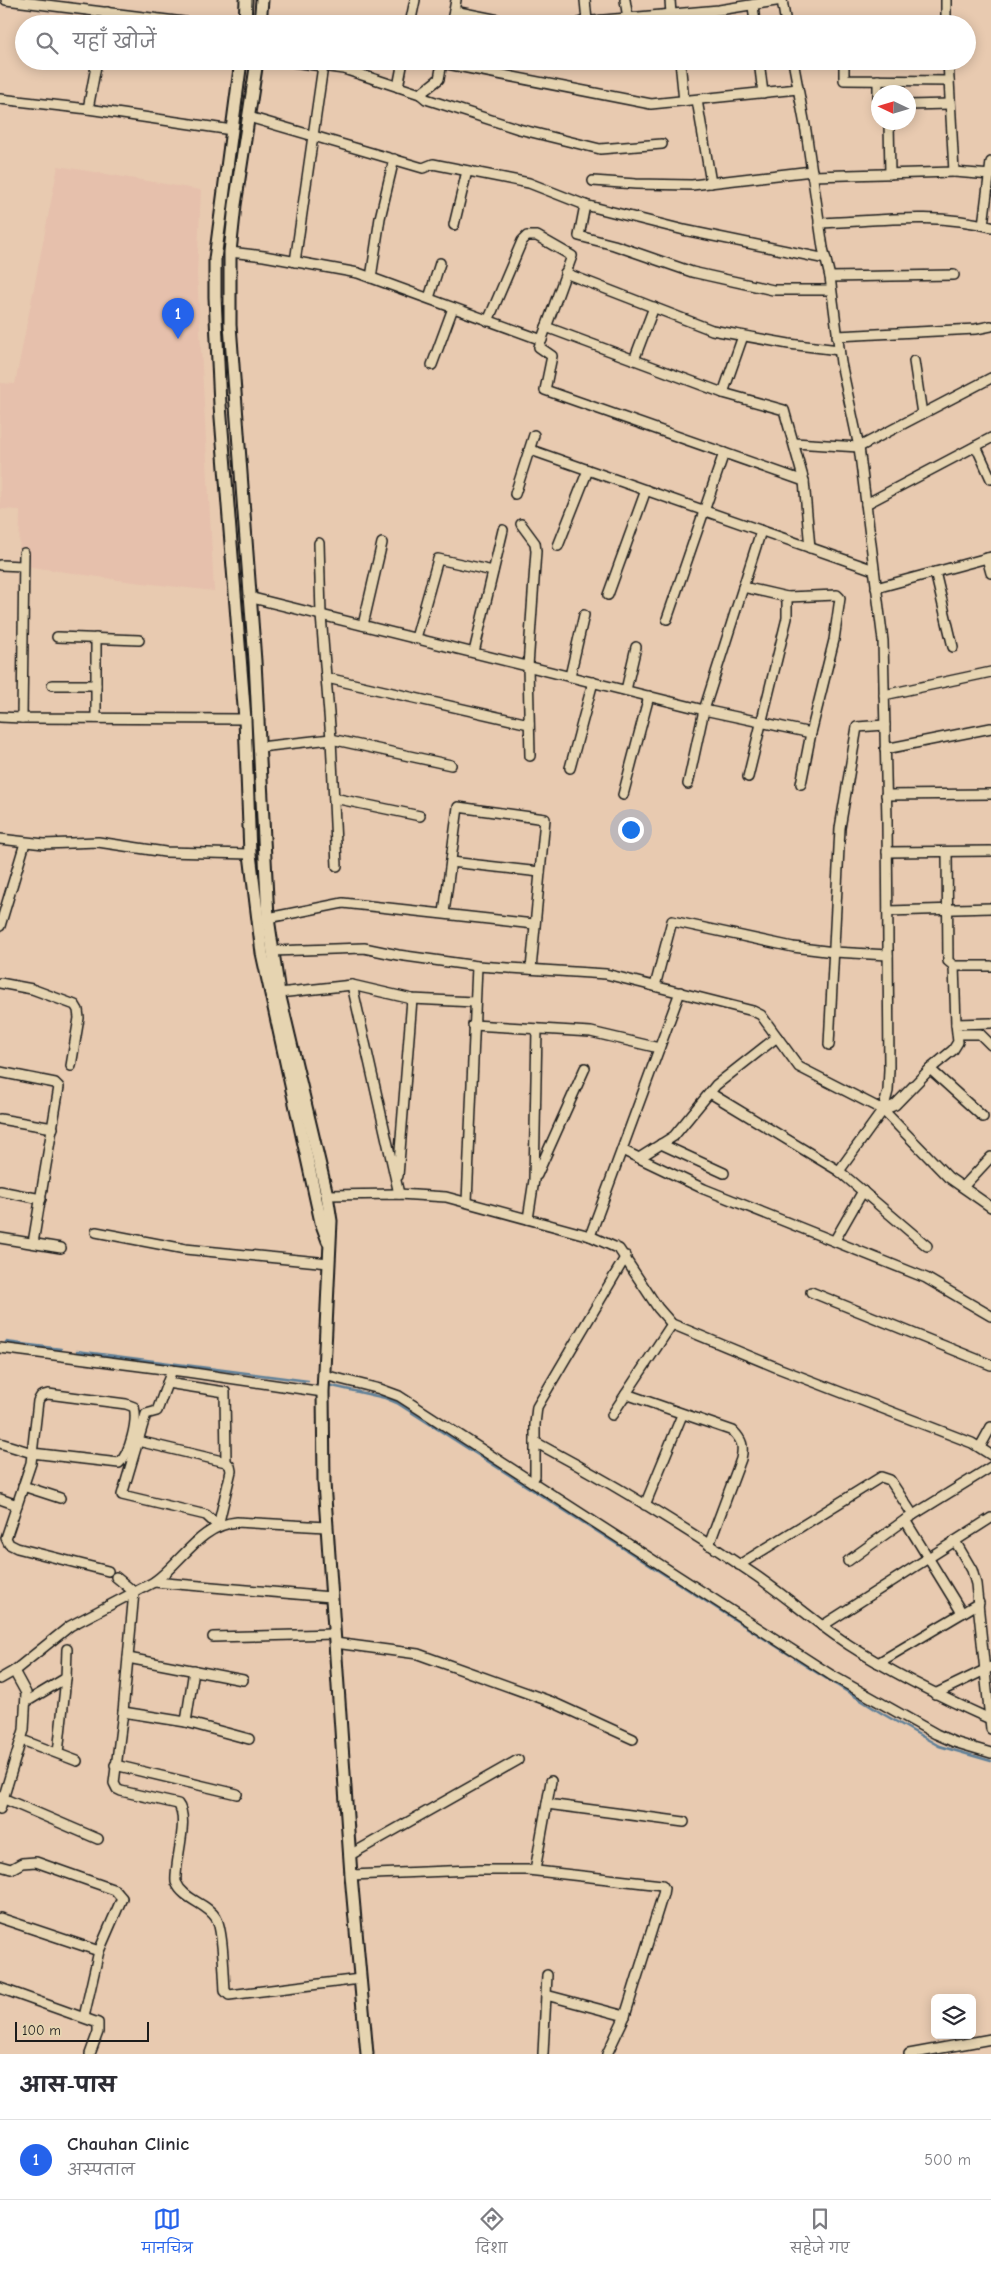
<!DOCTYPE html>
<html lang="hi">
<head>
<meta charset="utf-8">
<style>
  :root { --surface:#fff; --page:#f7f7f7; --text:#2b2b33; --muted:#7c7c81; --line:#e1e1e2; --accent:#2563eb }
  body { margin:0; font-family:"Comic Neue","Playpen Sans Deva",sans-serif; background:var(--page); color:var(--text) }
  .controls { position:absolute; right:15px; bottom:15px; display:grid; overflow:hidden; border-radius:8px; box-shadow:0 2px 12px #0003 }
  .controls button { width:45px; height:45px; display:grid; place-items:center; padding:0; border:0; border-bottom:1px solid var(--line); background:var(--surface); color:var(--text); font:25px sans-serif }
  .compass { position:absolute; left:871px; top:85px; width:45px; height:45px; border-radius:50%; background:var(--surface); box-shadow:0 2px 12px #0003; rotate:274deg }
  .scale { position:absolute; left:15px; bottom:12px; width:134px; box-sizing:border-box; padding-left:5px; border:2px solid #1c1c1c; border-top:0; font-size:14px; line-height:18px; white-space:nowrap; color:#1c1c1c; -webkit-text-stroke:4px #e6d4b1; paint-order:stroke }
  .you { position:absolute; left:630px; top:829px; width:18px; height:18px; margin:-12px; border:4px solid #fff; border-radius:50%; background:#1a73e8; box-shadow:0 0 0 8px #1a73e833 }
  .badge { display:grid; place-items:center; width:32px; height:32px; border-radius:50%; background:var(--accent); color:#fff; font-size:16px; font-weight:700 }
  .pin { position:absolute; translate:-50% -41px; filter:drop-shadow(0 1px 2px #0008) }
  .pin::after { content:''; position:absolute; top:26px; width:18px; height:15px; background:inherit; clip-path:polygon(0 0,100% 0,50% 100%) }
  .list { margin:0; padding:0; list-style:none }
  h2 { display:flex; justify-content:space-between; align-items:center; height:65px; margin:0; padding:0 20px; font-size:21px }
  h2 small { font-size:16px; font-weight:400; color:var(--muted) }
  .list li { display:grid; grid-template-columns:32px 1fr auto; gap:15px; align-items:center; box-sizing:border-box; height:80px; padding:0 20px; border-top:1px solid var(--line) }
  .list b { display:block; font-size:19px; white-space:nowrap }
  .list p { margin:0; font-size:16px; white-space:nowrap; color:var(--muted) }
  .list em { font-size:16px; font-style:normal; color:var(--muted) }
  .icon { flex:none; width:28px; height:28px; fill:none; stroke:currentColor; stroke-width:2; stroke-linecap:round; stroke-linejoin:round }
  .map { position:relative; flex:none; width:991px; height:2054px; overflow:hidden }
  .search { position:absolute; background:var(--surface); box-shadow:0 2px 12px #0003; left:15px; right:15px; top:15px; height:55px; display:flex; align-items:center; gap:12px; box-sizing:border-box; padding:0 18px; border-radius:28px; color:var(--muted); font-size:19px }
  .sheet { height:145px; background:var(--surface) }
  nav { display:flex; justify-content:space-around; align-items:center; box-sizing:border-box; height:70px; border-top:1px solid var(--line); background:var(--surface); font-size:14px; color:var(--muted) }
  nav a { display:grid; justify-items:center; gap:2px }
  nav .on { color:var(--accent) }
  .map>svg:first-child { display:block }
  .built { fill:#e6c0ac }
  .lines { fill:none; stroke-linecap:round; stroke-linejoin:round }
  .stream { stroke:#5f8098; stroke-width:2.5 }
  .minor-casing { stroke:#1c1c1c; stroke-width:12 }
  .major-casing { stroke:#1c1c1c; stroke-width:15 }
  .minor { stroke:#e6d4b1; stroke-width:9 }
  .major { stroke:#e6d4b1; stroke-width:11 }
</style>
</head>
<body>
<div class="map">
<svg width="991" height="2054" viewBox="0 0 991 2054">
  <rect width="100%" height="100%" fill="#e8cab0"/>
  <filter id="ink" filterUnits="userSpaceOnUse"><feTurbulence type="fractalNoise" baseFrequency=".02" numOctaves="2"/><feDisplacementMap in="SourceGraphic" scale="10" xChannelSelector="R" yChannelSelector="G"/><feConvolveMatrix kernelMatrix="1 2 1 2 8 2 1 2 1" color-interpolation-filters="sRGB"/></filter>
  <g filter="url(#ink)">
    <polygon class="built" points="58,166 201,190 197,273 214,591 125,581 19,565 20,510 0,509 0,383 15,384"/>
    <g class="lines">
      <g class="stream">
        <polyline points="6,1342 61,1349"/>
        <polyline points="77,1351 308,1381"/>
        <polyline points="328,1385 385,1398 397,1403 790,1655"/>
        <polyline points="795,1659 883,1714 939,1746 991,1761"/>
      </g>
      <g class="minor-casing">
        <g id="minor">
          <polyline points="6,0 200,24"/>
          <polyline points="585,0 587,21"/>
          <polyline points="625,0 628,18"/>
          <polyline points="670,0 671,14"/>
          <polyline points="782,0 786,24"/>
          <polyline points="946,0 946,24"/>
          <polyline points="753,5 755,24"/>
          <polyline points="454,11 456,0"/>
          <polyline points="105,24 107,12"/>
          <polyline points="410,24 415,0"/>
          <polyline points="451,24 454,11 519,24"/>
          <polyline points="580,24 581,22 719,10 782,0"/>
          <polyline points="285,61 344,69 420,94 439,79 442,63 651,104 798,89"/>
          <polyline points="680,61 684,101"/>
          <polyline points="759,61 763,93"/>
          <polyline points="793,61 806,131 823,248 830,277 841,363 859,447 883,641 887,821 889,1069 888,1091 883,1110 839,1171"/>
          <polyline points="844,61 844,80 949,81"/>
          <polyline points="878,80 878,105"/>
          <polyline points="398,87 403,61"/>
          <polyline points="420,94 426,99 519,129 600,149 662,144"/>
          <polyline points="0,99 88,109 232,130"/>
          <polyline points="697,100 711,183"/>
          <polyline points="908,105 950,104"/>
          <polyline points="88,109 97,61"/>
          <polyline points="249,117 423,168 433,164 529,183 585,205 684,230 826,259"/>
          <polyline points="889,123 890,174"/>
          <polyline points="954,172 991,175"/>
          <polyline points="812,176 954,172 948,61"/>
          <polyline points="593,181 636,184 692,185 812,171"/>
          <polyline points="585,205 579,236 614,245 692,272 773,290 830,290"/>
          <path d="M819,223C876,221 936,212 991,227"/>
          <polyline points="454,225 467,171"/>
          <polyline points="983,225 991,162"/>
          <polyline points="230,252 264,256 358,273 542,340"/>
          <polyline points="295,262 323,66"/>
          <polyline points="565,273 712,330 789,344 839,350"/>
          <polyline points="830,277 954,275"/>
          <polyline points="371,278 380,218 394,159"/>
          <polyline points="429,298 440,263"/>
          <polyline points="488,321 522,241 527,236 537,236 572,256 539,347 552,356 545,390 804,481"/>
          <polyline points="546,327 723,393 784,410 804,481 810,548"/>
          <polyline points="837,336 976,329 991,326"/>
          <polyline points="634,360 654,307"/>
          <polyline points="914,361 922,414"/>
          <polyline points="432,365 453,308"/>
          <polyline points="723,393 743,336"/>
          <polyline points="794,443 859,447 991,378"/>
          <polyline points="976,446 991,479"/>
          <polyline points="531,450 874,570"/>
          <polyline points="515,494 534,435"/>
          <polyline points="866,504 991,438"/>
          <polyline points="521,524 535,543 536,551 528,666 530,756"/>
          <polyline points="319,543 321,615 331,739 337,866"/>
          <polyline points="558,546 588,470"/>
          <polyline points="24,553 22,718 245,719"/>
          <polyline points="987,558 991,573"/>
          <polyline points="0,565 23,566"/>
          <polyline points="935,572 953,647"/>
          <polyline points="743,587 787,597 787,618 748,777"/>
          <polyline points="876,588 991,557"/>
          <polyline points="608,595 646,490"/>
          <polyline points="249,597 704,710 811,733"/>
          <polyline points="787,597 837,595 840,598 834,640 811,733 801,784"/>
          <polyline points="667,619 724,453"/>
          <polyline points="363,625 382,543"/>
          <polyline points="57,637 139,640"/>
          <polyline points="96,638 96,718"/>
          <polyline points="416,638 438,559 493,571"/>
          <polyline points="474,652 503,530"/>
          <polyline points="570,676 584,615"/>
          <polyline points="327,678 529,724"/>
          <polyline points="52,685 96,685"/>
          <polyline points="626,690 636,647"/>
          <polyline points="884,695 991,672"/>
          <polyline points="0,717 22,718"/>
          <polyline points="260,747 331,739 451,765"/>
          <polyline points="885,749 991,728"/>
          <polyline points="570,768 593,682"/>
          <polyline points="688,784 704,710 761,531"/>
          <polyline points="623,795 649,696"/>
          <polyline points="886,795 991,794"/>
          <polyline points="334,798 420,816"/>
          <polyline points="0,839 44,844 98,842 165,852 250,854"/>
          <polyline points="887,852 991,851"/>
          <polyline points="947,852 948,961 954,966 991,966"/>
          <polyline points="451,862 540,872"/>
          <polyline points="888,911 991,908"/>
          <polyline points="444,913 458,807 545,819 531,969"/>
          <polyline points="268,918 343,903 534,924"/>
          <polyline points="0,926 25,843"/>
          <polyline points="272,951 364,948 398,955 477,966 606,974 753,1011 761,1015 799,1067 883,1110 948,1177 991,1207"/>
          <polyline points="954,966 956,1024"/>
          <polyline points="0,983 32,989 75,1005 78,1010 79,1018 71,1066"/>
          <polyline points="352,985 399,1194"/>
          <polyline points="655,986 672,921 793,947 834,952 888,955"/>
          <polyline points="279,993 352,985 412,999 474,1002"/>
          <polyline points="473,1025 591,1032 659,1048"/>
          <polyline points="958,1034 980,1034 991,1045"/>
          <polyline points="829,1045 840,828 857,727 885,725"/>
          <polyline points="930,1069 983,1117"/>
          <polyline points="0,1072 55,1083 59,1087 33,1243"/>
          <polyline points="710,1093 839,1171 927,1246"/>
          <polyline points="883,1110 895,1105 930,1069 953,1050 958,1042 956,1024 991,1023"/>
          <polyline points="0,1119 53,1128"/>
          <polyline points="661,1144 724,1173"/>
          <polyline points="622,1150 639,1158 674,1136 716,1085 777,1037"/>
          <polyline points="639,1158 704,1189 926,1278 991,1316"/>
          <polyline points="537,1175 585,1068"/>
          <polyline points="398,1176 412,999"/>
          <polyline points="963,1187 991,1157"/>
          <polyline points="0,1191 41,1199"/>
          <polyline points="327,1195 399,1194 446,1197 590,1236 619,1249 658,1308 672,1324 778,1368 972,1443 991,1455"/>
          <polyline points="467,1202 477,966"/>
          <polyline points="528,1219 534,1180 537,1029"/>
          <polyline points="96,1232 185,1249 329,1263"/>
          <polyline points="590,1236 680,992"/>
          <polyline points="0,1238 61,1248"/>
          <polyline points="835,1240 863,1191"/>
          <path d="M626,1256L537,1407L535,1424V1442C610,1482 685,1527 755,1575C787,1597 817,1624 849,1645C894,1674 941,1697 990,1719"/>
          <polyline points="811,1292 991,1365"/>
          <polyline points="0,1348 187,1372 323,1392"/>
          <polyline points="324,1375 380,1389 399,1396 831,1675 936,1734 954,1742 991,1753"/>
          <polyline points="167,1383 225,1392 226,1462"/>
          <path d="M626,1394L733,1431C742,1440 744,1446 741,1459L709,1545"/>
          <polyline points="612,1415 672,1324"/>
          <polyline points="138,1441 226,1462 230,1466 231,1471 218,1526 206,1515 122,1495 146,1414 157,1411 172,1370"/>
          <path d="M0,1443L32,1453L119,1463C130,1454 138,1420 134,1407L126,1404L48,1394L41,1396L38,1401L31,1463L6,1538L9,1544L17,1548L108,1571"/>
          <polyline points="980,1447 991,1427"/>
          <polyline points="535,1476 535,1442"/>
          <polyline points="23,1486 60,1498"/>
          <polyline points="0,1499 17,1505"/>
          <polyline points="645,1505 682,1415"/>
          <polyline points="905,1520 962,1613"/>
          <polyline points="955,1541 972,1570 976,1584 991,1729"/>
          <polyline points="848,1561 905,1520 991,1467"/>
          <polyline points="739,1565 881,1477 890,1480 913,1515"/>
          <path d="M116,1577L134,1592L123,1712L114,1783L117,1789L121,1791L178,1804C190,1819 174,1862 176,1882C183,1900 207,1903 216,1918C223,1928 224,1976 225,1991L229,1995L360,1979"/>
          <polyline points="154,1582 331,1597"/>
          <polyline points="822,1626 991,1518"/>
          <polyline points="213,1637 334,1634"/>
          <polyline points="335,1643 418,1654 552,1702 633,1739"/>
          <polyline points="128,1658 243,1680"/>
          <polyline points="878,1663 979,1603"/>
          <path d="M0,1679L14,1671L70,1626L154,1582C182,1562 200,1525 237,1522L326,1527"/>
          <polyline points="935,1694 991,1667"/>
          <polyline points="26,1702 66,1678"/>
          <polyline points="123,1712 186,1722 194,1670"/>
          <polyline points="186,1722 249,1739"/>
          <polyline points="22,1740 77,1761"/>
          <polyline points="58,1753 66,1678 67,1649"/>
          <polyline points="115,1765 237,1794"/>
          <polyline points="0,1797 98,1839"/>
          <polyline points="547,1804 684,1822"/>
          <polyline points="0,1809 24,1730 26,1693 14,1671"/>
          <polyline points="350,1855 518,1760"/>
          <polyline points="0,1866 11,1869 22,1863 36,1862 115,1890 122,1898 99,1951 84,2017"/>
          <polyline points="535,1870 551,1781"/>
          <polyline points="351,1875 472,1870 528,1870 662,1885 664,1888 663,1894 625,2016"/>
          <polyline points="0,1918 99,1951"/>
          <polyline points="0,1988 98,2023 98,2032 90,2054"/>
          <polyline points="546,1995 625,2016 607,2054"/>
          <polyline points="543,2054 547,1975"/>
          <polyline points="909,2054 991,2039"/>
        </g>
      </g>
      <g class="major-casing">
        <g id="major">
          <polyline points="245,24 246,0"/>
          <polyline points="260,24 262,0"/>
          <polyline points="241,61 215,259 215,297 220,405 245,719 250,854 262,953 321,1222 328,1241"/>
          <polyline points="257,61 235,205 230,252 230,325 255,661 268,918 279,993 327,1195 331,1221 323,1392 324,1483 351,1875 367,2054"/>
        </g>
      </g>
      <use href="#minor" class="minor"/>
      <use href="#major" class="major"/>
    </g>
  </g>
</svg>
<div class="controls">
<button><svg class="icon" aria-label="layers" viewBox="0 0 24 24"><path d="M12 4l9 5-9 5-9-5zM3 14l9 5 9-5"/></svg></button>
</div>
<svg class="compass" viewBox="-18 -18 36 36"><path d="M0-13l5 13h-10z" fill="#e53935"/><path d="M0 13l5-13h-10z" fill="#7c7c81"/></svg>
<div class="scale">100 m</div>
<div class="you"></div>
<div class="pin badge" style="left:178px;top:339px">1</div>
<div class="search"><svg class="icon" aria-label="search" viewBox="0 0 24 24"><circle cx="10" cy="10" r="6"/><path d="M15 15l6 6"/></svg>यहाँ खोजें</div>
</div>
<section class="sheet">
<h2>आस-पास<small></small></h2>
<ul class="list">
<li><span class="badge">1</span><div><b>Chauhan Clinic</b><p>अस्पताल</p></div><em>500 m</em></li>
</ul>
</section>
<nav>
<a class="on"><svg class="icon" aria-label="map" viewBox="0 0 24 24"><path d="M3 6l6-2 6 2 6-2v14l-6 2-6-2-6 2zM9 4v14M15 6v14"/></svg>मानचित्र</a>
<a><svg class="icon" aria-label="directions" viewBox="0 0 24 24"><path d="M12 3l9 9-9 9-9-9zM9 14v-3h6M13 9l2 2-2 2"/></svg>दिशा</a>
<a><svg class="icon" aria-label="saved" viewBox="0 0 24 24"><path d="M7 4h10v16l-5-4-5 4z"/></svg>सहेजे गए</a>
</nav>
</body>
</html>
